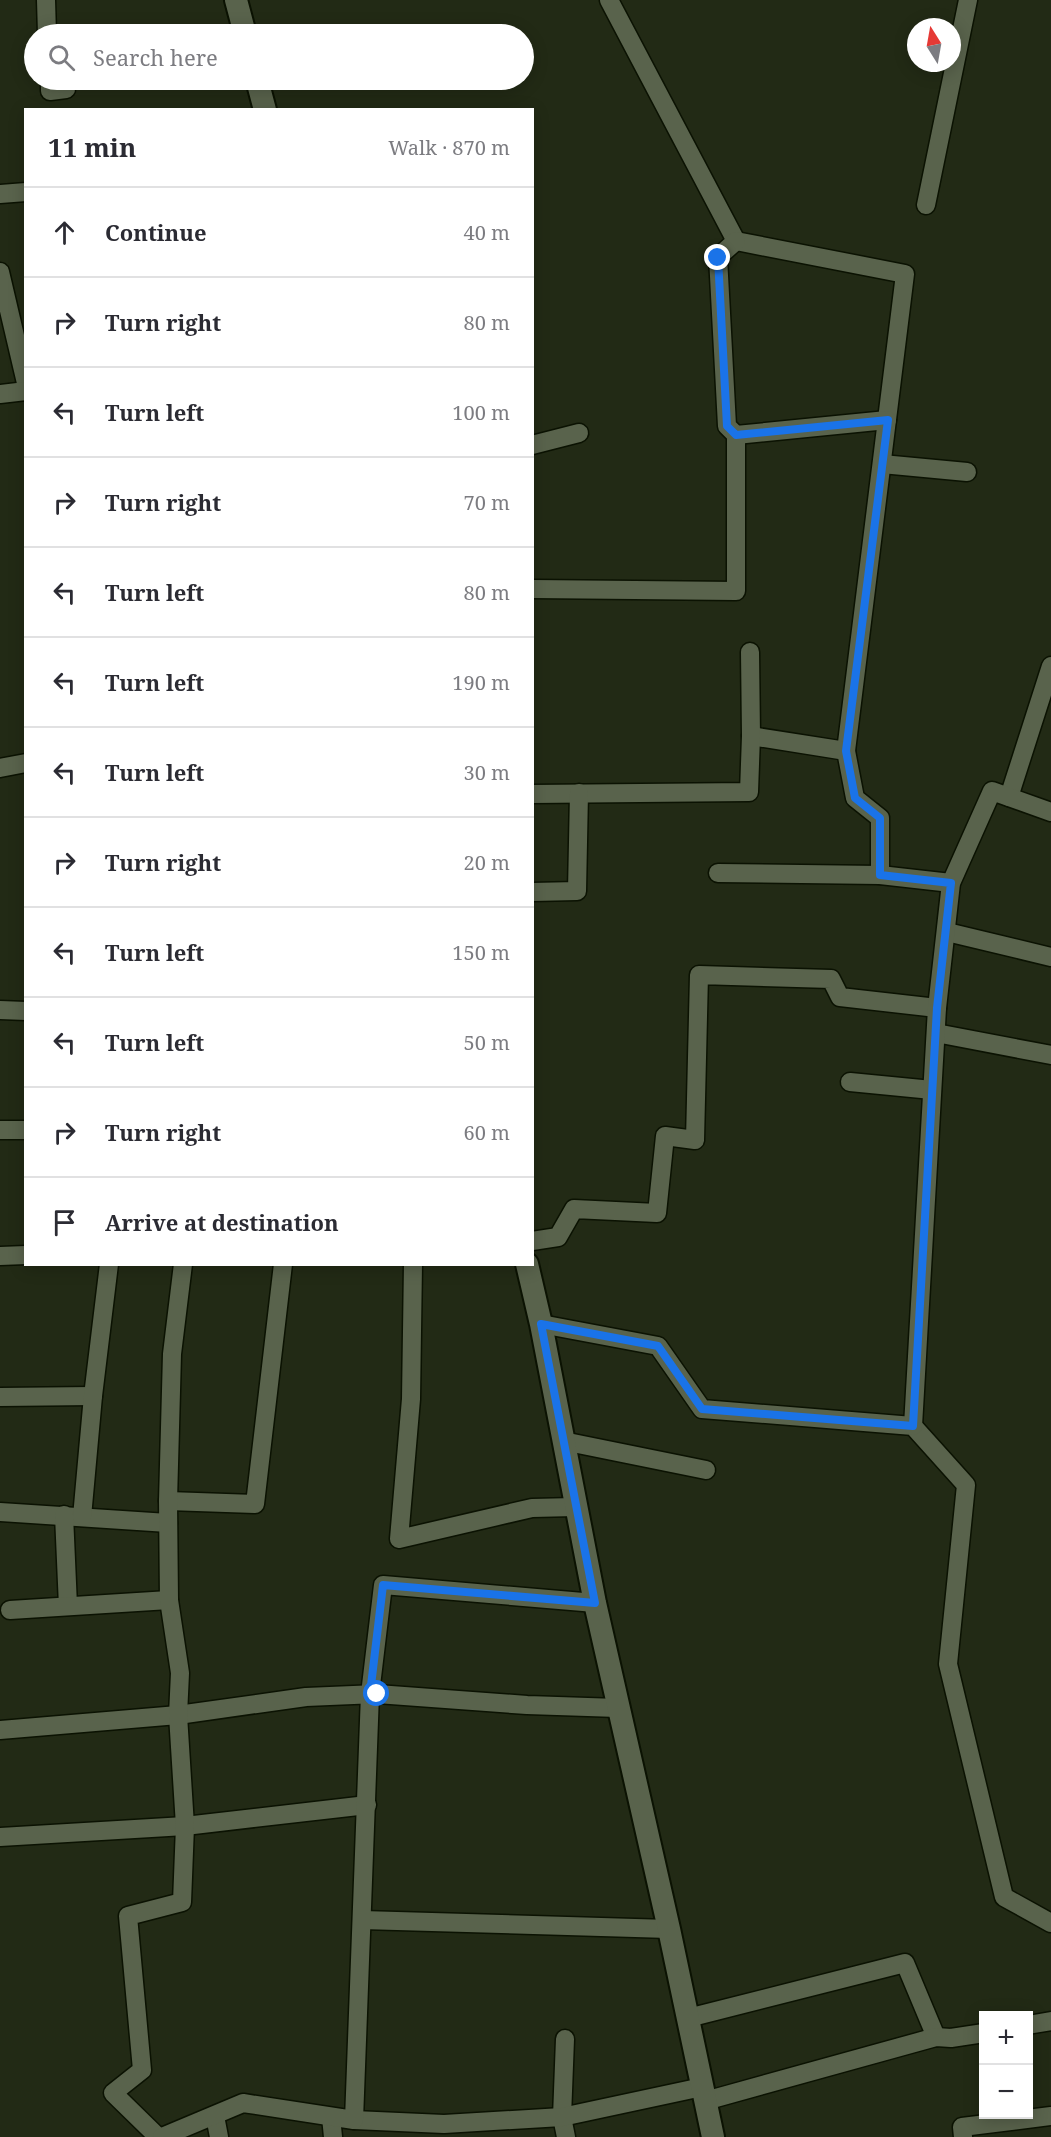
<!DOCTYPE html>
<html lang="en">
<head>
<meta charset="utf-8">
<style>
  :root { --surface:#fff; --page:#f7f7f7; --text:#2b2b33; --muted:#7c7c81; --line:#e1e1e2 }
  body { margin:0; font-family:"Noto Serif",serif; background:var(--page); color:var(--text) }
  .controls { position:absolute; right:18px; bottom:18px; display:grid; overflow:hidden; border-radius:0px; box-shadow:0 3px 15px #0003 }
  .controls button { width:54px; height:54px; display:grid; place-items:center; padding:0; border:0; border-bottom:2px solid var(--line); background:var(--surface); color:var(--text); font:30px sans-serif }
  .compass { position:absolute; left:907px; top:18px; width:54px; height:54px; border-radius:50%; background:var(--surface); box-shadow:0 3px 15px #0003; rotate:349deg }
  .stop { position:absolute; width:18px; height:18px; margin:-14px; border:4px solid #1a73e8; border-radius:50%; background:#fff }
  .stop.end { background:#1a73e8; border-color:#fff; box-shadow:0 2px 6px #0008 }
  .list { margin:0; padding:0; list-style:none }
  h2 { display:flex; justify-content:space-between; align-items:center; height:78px; margin:0; padding:0 24px; font-size:26px }
  h2 small { font-size:20px; font-weight:400; color:var(--muted) }
  .list li { display:grid; grid-template-columns:39px 1fr auto; gap:18px; align-items:center; box-sizing:border-box; height:90px; padding:0 24px; border-top:2px solid var(--line) }
  .list b { display:block; font-size:22px; white-space:nowrap }
  .list em { font-size:20px; font-style:normal; color:var(--muted) }
  .icon { flex:none; width:33px; height:33px; fill:none; stroke:currentColor; stroke-width:2; stroke-linecap:round; stroke-linejoin:round }
  .map { position:relative; flex:none; width:1051px; height:2137px; overflow:hidden }
  .search { position:absolute; background:var(--surface); box-shadow:0 3px 15px #0003; left:24px; top:24px; width:510px; height:66px; display:flex; align-items:center; gap:15px; box-sizing:border-box; padding:0 21px; border-radius:33px; color:var(--muted); font-size:22px }
  .panel { position:absolute; background:var(--surface); box-shadow:0 3px 15px #0003; left:24px; top:108px; width:510px; height:1158px; border-radius:0px }
  .map>svg:first-child { display:block }
  .lines { fill:none; stroke-linecap:round; stroke-linejoin:round }
  .minor-casing { stroke:#0b1202; stroke-width:21 }
  .tertiary-casing { stroke:#0b1202; stroke-width:26 }
  .minor { stroke:#59634c; stroke-width:18 }
  .tertiary { stroke:#59634c; stroke-width:22 }
  .route { stroke:#1a73e8; stroke-width:8 }
</style>
</head>
<body>
<div class="map">
<svg width="1051" height="2137" viewBox="0 0 1051 2137">
  <rect width="100%" height="100%" fill="#222a15"/>
  <g class="lines">
    <g class="minor-casing">
      <g id="minor">
        <polyline points="46,0 47,34"/>
        <polyline points="609,0 736,241"/>
        <polyline points="50,80 50,91 66,89"/>
        <polyline points="0,194 26,192"/>
        <polyline points="926,205 968,0"/>
        <polyline points="736,241 905,274 846,751"/>
        <polyline points="0,272 26,383"/>
        <polyline points="0,394 26,391"/>
        <polyline points="736,435 887,420"/>
        <polyline points="532,445 579,433"/>
        <polyline points="882,464 967,472"/>
        <polyline points="532,589 736,591 736,435 727,426 718,257 736,241"/>
        <polyline points="751,736 846,751 855,798 880,818 880,875"/>
        <polyline points="0,768 26,763"/>
        <polyline points="532,794 749,792 751,736 750,652"/>
        <polyline points="1009,797 1051,666"/>
        <polyline points="718,873 880,875 951,883"/>
        <polyline points="532,892 577,891 579,793"/>
        <polyline points="947,932 1051,957"/>
        <polyline points="0,1010 26,1011"/>
        <polyline points="936,1033 1051,1055"/>
        <polyline points="850,1082 932,1090"/>
        <polyline points="0,1130 26,1130"/>
        <polyline points="532,1241 558,1237 574,1209 657,1213 665,1136 695,1140 699,975 831,979 840,997 937,1008"/>
        <polyline points="0,1256 26,1255"/>
        <polyline points="413,1264 411,1399 399,1539 532,1508 575,1507"/>
        <polyline points="541,1324 658,1346 702,1409 913,1426 966,1485 948,1664 1004,1897 1051,1923"/>
        <polyline points="0,1397 93,1396"/>
        <polyline points="913,1426 937,1008 951,883 992,791 1051,812"/>
        <polyline points="563,1441 706,1470"/>
        <polyline points="168,1501 255,1504 283,1264"/>
        <polyline points="0,1512 168,1523"/>
        <polyline points="64,1515 68,1606"/>
        <polyline points="82,1517 93,1396 109,1264"/>
        <polyline points="10,1610 169,1600"/>
        <polyline points="0,1730 178,1715 306,1697 377,1694 527,1705 618,1708"/>
        <polyline points="0,1837 185,1826 367,1805"/>
        <polyline points="362,1920 669,1929"/>
        <polyline points="688,2018 905,1963 936,2037"/>
        <polyline points="1028,2025 1051,2021"/>
        <polyline points="565,2039 562,2117 566,2137"/>
        <polyline points="705,2101 936,2037 951,2038 984,2033"/>
        <polyline points="215,2116 219,2137"/>
        <polyline points="331,2117 333,2137"/>
        <polyline points="354,2120 444,2124 562,2117 702,2087"/>
        <polyline points="158,2137 113,2093 142,2070 128,1916 182,1902 185,1826 178,1715 180,1673 169,1600 168,1501 172,1354 183,1264"/>
        <polyline points="162,2137 243,2103 354,2120 370,1694 383,1585 595,1603"/>
        <polyline points="963,2137 962,2127 1051,2116"/>
      </g>
    </g>
    <g class="tertiary-casing">
      <g id="tertiary">
        <polyline points="236,0 245,34"/>
        <polyline points="257,80 265,110"/>
        <polyline points="527,1264 541,1324 595,1603 669,1929 713,2137"/>
      </g>
    </g>
    <use href="#minor" class="minor"/>
    <use href="#tertiary" class="tertiary"/>
  </g>
  <g class="lines">
    <polyline class="route" points="377,1694 370,1694 383,1585 595,1603 541,1324 658,1346 702,1409 913,1426 937,1008 951,883 880,875 880,818 855,798 846,751 888,420 736,435 727,426 718,258"/>
  </g>
</svg>
<div class="controls">
<button>+</button>
<button>−</button>
</div>
<svg class="compass" viewBox="-18 -18 36 36"><path d="M0-13l5 13h-10z" fill="#e53935"/><path d="M0 13l5-13h-10z" fill="#7c7c81"/></svg>
<div class="stop" style="left:377px;top:1694px"></div>
<div class="stop end" style="left:718px;top:258px"></div>
<div class="search"><svg class="icon" aria-label="search" viewBox="0 0 24 24"><circle cx="10" cy="10" r="6"/><path d="M15 15l6 6"/></svg>Search here</div>
<section class="panel">
<h2>11 min<small>Walk · 870 m</small></h2>
<ul class="list">
<li><svg class="icon" aria-label="ahead" viewBox="0 0 24 24"><path d="M12 20V5M6 11l6-6 6 6"/></svg><div><b>Continue</b></div><em>40 m</em></li>
<li><svg class="icon" aria-label="right" viewBox="0 0 24 24"><path d="M7 20v-9h11M14 6l5 5-5 5"/></svg><div><b>Turn right</b></div><em>80 m</em></li>
<li><svg class="icon" aria-label="left" viewBox="0 0 24 24"><path d="M17 20v-9H6M10 6l-5 5 5 5"/></svg><div><b>Turn left</b></div><em>100 m</em></li>
<li><svg class="icon" aria-label="right" viewBox="0 0 24 24"><path d="M7 20v-9h11M14 6l5 5-5 5"/></svg><div><b>Turn right</b></div><em>70 m</em></li>
<li><svg class="icon" aria-label="left" viewBox="0 0 24 24"><path d="M17 20v-9H6M10 6l-5 5 5 5"/></svg><div><b>Turn left</b></div><em>80 m</em></li>
<li><svg class="icon" aria-label="left" viewBox="0 0 24 24"><path d="M17 20v-9H6M10 6l-5 5 5 5"/></svg><div><b>Turn left</b></div><em>190 m</em></li>
<li><svg class="icon" aria-label="left" viewBox="0 0 24 24"><path d="M17 20v-9H6M10 6l-5 5 5 5"/></svg><div><b>Turn left</b></div><em>30 m</em></li>
<li><svg class="icon" aria-label="right" viewBox="0 0 24 24"><path d="M7 20v-9h11M14 6l5 5-5 5"/></svg><div><b>Turn right</b></div><em>20 m</em></li>
<li><svg class="icon" aria-label="left" viewBox="0 0 24 24"><path d="M17 20v-9H6M10 6l-5 5 5 5"/></svg><div><b>Turn left</b></div><em>150 m</em></li>
<li><svg class="icon" aria-label="left" viewBox="0 0 24 24"><path d="M17 20v-9H6M10 6l-5 5 5 5"/></svg><div><b>Turn left</b></div><em>50 m</em></li>
<li><svg class="icon" aria-label="right" viewBox="0 0 24 24"><path d="M7 20v-9h11M14 6l5 5-5 5"/></svg><div><b>Turn right</b></div><em>60 m</em></li>
<li><svg class="icon" aria-label="arrive" viewBox="0 0 24 24"><path d="M6 21V4h12l-3 4 3 4H6"/></svg><div><b>Arrive at destination</b></div></li>
</ul>
</section>
</div>
</body>
</html>
